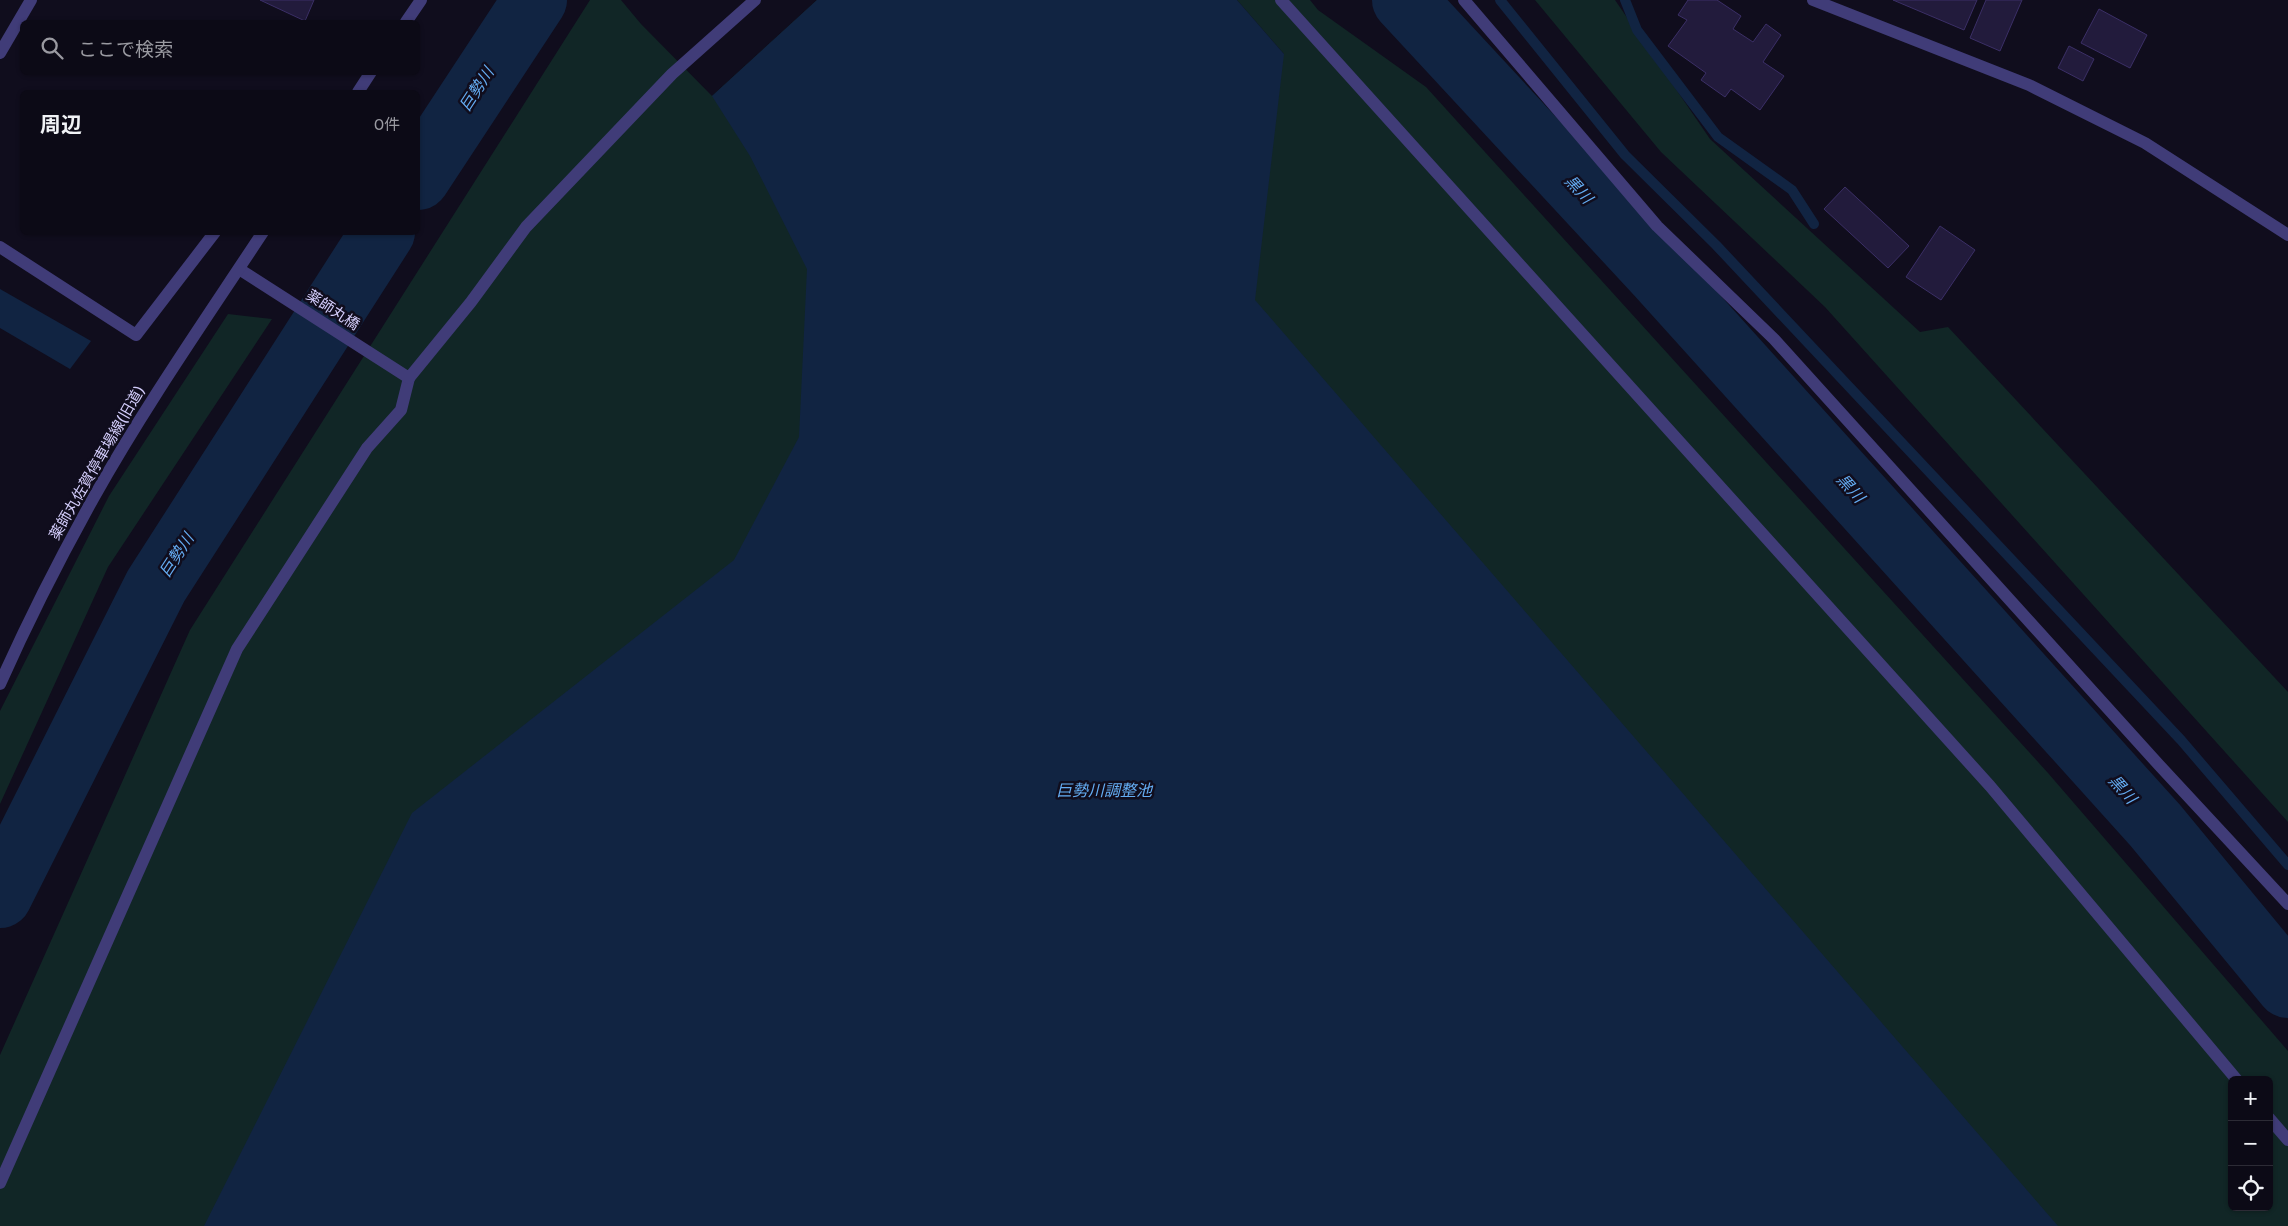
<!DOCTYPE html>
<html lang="ja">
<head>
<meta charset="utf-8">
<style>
  :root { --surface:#0c0a16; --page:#15131f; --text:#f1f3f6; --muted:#9a9aa1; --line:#2c2b35 }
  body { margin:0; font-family:"Varela Round","Noto Sans JP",sans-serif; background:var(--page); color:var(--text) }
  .controls { position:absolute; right:15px; bottom:15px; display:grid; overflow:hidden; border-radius:8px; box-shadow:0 1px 4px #0004 }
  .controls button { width:45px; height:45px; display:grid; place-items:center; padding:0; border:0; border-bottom:1px solid var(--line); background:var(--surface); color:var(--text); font:25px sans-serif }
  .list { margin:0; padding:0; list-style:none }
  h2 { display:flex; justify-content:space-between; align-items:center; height:65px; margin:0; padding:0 20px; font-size:21px }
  h2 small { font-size:16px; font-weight:400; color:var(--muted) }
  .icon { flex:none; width:28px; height:28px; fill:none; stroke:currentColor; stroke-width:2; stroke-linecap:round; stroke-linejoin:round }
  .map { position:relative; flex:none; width:2288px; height:1226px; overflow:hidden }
  .search { position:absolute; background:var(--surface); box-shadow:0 1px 4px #0004; left:20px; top:20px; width:400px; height:55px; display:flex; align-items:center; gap:12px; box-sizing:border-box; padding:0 18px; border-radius:8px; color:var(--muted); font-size:19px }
  .panel { position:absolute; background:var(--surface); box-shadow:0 1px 4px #0004; left:20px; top:90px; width:400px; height:145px; border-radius:8px }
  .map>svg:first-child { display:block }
  .green { fill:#112626; fill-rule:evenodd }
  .water { fill:#112442 }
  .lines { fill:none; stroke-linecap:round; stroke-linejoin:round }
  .stream { stroke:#112442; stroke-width:10 }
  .river { stroke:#112442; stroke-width:64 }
  .building { fill:#221b3c; stroke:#3b2f66 }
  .service { stroke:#403c78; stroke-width:12 }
  .minor { stroke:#403c78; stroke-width:12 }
  .labels { text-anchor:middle; stroke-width:5; stroke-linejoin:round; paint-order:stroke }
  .street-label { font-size:15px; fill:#d3cdfb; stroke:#100d1d }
  .water-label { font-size:16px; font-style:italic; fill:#64acf2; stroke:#100d1d }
</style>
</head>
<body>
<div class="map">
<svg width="2288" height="1226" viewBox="0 0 2288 1226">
  <rect width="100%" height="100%" fill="#100d1d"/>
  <g class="green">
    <path d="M590,0H621L641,24L712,96L817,0L1284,54L1237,0H1310L1318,10L1426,87L2048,773L2288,1051V1226H0V1055L190,630ZM2232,1080H2269V1207H2232Z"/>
    <polygon points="1535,0 1615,0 1710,139 1920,332 1948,327 2288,692 2288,822 1825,307 1661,152"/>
    <polygon points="228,314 272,319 108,567 0,804 0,711 109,496"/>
  </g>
  <g class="water">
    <polygon points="817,0 1237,0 1284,54 1255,300 2058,1226 204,1226 412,813 734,560 799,437 807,269 750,156 712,96"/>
    <polygon points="0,289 91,341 70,369 0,328"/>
  </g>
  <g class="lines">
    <g class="stream">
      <polyline points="1500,0 1625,155 1716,245 2181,740 2288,865"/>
      <polyline points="1625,0 1637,30 1718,137 1792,190 1814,224"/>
    </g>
    <g class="river">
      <polyline points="1404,0 1658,274 2155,825 2288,986"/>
      <polyline points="418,178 535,0"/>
      <polyline points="0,896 156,586 383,232"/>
    </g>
  </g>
  <g class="building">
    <polygon points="260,0 314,0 305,21"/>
    <polygon points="1688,0 1717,0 1741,16 1733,29 1753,42 1766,24 1781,35 1763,62 1784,76 1760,110 1731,89 1725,97 1701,80 1706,73 1668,46 1687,20 1678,15"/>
    <polygon points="1893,0 1977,0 1964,30"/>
    <polygon points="1986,0 2022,0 2000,51 1970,38"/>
    <polygon points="2099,9 2147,35 2130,68 2081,43"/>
    <polygon points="2069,46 2094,59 2083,81 2058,68"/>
    <polygon points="1845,187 1909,246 1888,268 1824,209"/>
    <polygon points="1940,226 1975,250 1941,300 1906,277"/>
  </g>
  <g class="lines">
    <g class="service">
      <polyline points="1281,0 1990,786 2237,1080"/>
      <polyline points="2269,1118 2288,1140"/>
      <polyline points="0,1183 237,649 367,448 401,410 409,378"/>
    </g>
    <g class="minor">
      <polyline points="1464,0 1657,226 1774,339 2159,765 2288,904"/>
      <polyline points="1813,0 2029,85 2145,143 2288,235"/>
      <polyline points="406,22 421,0"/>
      <polyline points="0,53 31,0"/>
      <polyline points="358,92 371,72"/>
      <polyline points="0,247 136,335 215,232"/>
      <polyline points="239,269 409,378 471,302 526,227 672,74 755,0"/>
      <path d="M0,684C28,621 60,558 94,497C145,406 205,320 263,232"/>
    </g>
  </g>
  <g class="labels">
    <g class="street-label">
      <text transform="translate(333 310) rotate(33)" y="5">薬師丸橋</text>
      <text transform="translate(97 463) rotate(-60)" y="5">薬師丸佐賀停車場線(旧道)</text>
    </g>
    <g class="water-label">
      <text transform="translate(476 89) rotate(-57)" y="6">巨勢川</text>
      <text transform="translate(1579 189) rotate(47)" y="6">黒川</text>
      <text transform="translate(1851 488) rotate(48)" y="6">黒川</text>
      <text transform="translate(176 555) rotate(-57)" y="6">巨勢川</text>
      <text transform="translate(2123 789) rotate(48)" y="6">黒川</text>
      <text x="1104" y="796">巨勢川調整池</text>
    </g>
  </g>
</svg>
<div class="controls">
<button>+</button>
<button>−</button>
<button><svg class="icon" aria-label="locate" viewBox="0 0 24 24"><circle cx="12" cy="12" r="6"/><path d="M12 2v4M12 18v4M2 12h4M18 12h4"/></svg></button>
</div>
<div class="search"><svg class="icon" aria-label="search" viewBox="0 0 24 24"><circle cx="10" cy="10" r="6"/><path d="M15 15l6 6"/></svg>ここで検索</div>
<section class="panel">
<h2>周辺<small>0件</small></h2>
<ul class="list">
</ul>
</section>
</div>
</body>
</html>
